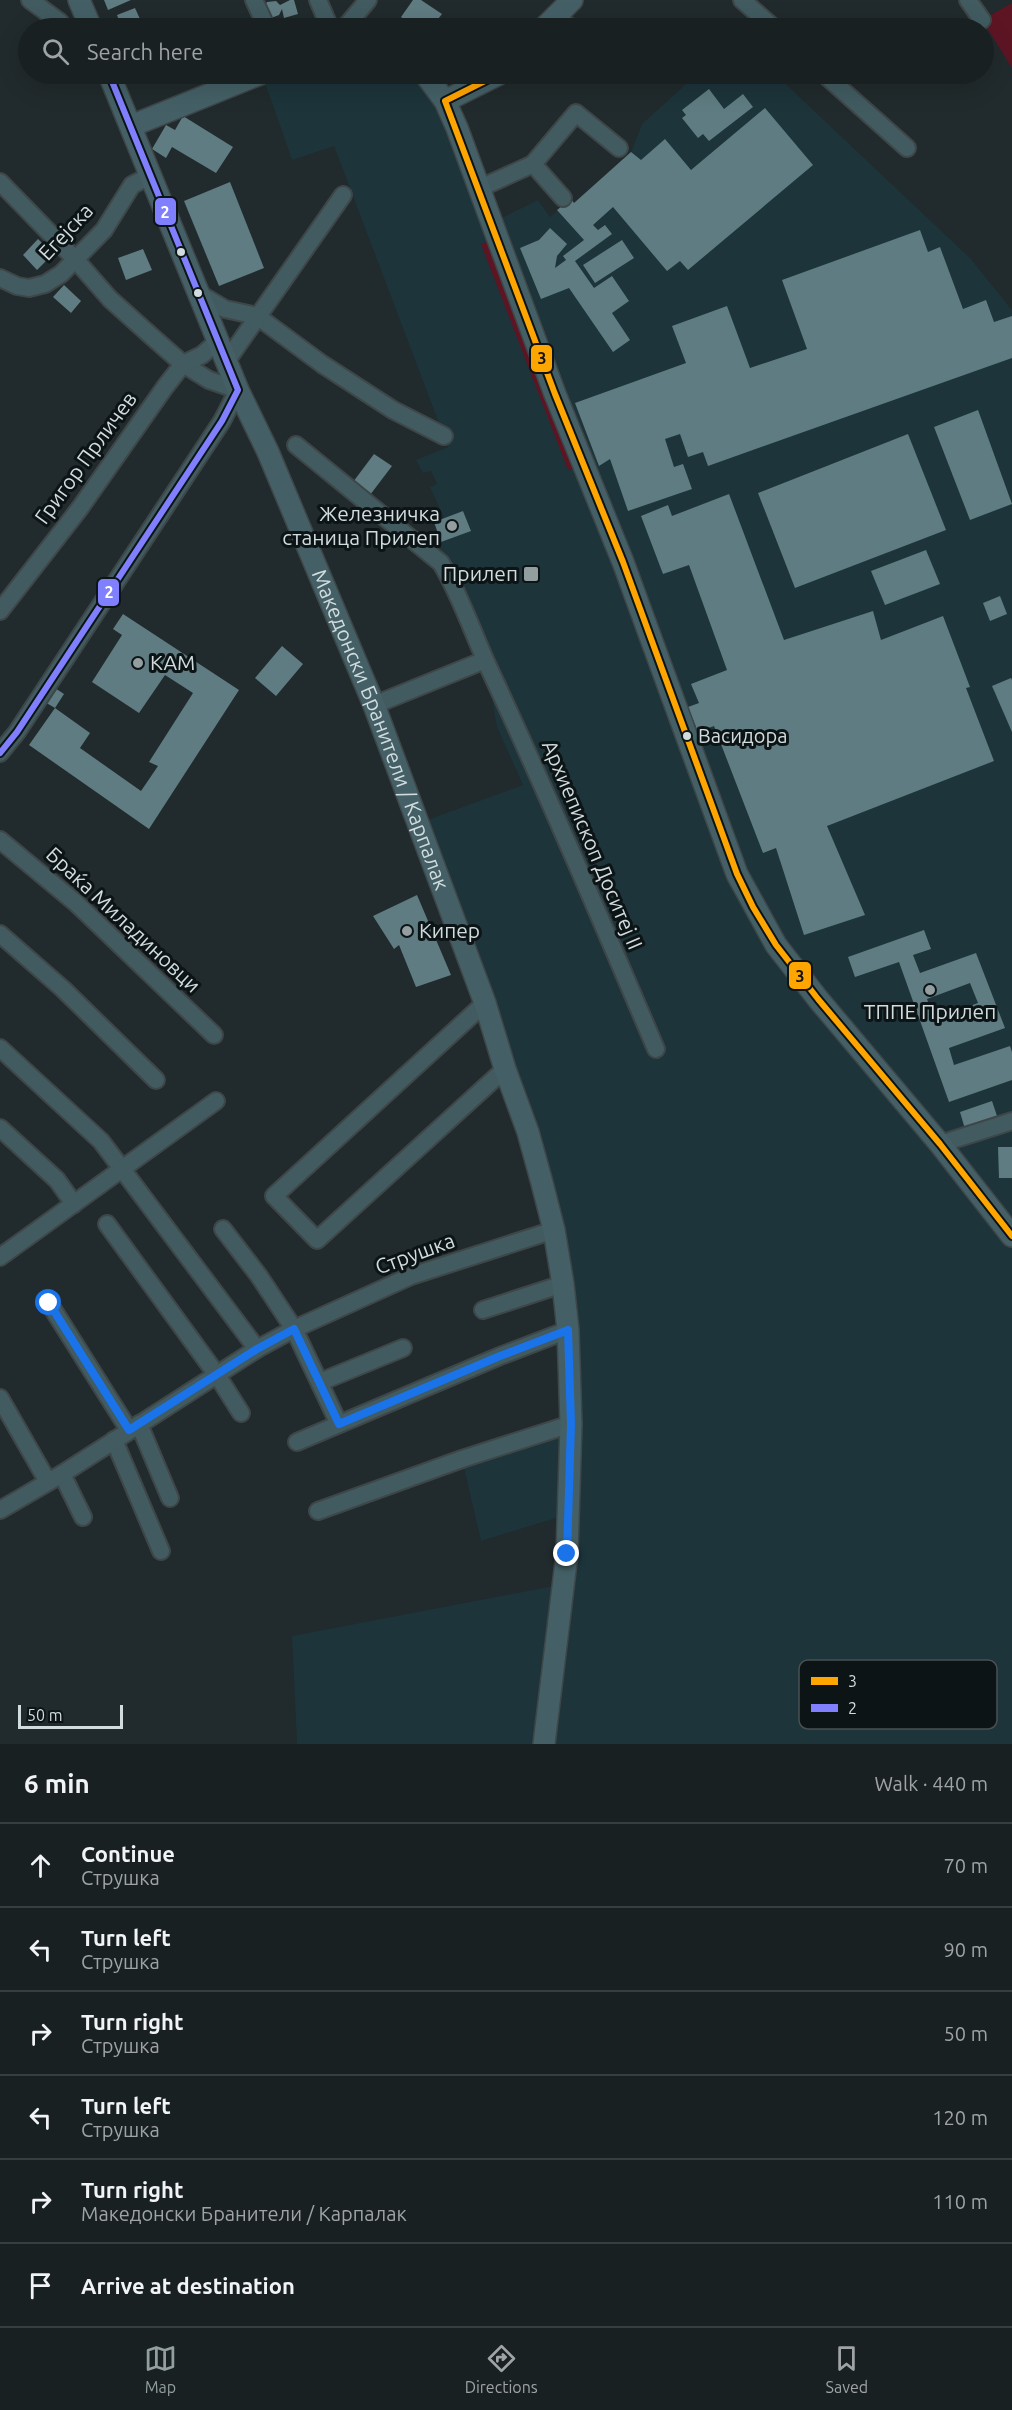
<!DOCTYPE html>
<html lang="en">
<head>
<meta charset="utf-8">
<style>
  :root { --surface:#192021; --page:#22282a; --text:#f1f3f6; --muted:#9fa3a5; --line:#373e3f; --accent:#939ea0 }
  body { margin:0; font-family:Ubuntu,sans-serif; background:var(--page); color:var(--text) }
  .scale { position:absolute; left:18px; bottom:15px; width:105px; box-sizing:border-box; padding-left:6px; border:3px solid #d1dcdf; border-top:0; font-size:16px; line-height:21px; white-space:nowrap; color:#d1dcdf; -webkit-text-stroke:4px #0d1416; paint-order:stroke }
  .stop { position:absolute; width:18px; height:18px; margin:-14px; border:4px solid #1a73e8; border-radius:50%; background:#fff }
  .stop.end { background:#1a73e8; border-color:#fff; box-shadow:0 2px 6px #0008 }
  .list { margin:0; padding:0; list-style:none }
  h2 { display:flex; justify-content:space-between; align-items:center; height:78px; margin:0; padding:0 24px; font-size:26px }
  h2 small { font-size:20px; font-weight:400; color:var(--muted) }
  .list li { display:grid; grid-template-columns:39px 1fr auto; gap:18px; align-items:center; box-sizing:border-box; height:84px; padding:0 24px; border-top:2px solid var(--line) }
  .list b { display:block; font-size:22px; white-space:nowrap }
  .list p { margin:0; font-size:20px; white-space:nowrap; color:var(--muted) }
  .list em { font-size:20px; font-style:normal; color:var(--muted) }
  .icon { flex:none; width:33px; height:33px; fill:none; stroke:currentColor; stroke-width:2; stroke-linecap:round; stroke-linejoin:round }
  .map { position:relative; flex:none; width:1012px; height:1744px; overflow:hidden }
  .search { position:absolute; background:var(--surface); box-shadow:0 6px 24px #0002; left:18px; right:18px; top:18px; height:66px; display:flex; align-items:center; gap:15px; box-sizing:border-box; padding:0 21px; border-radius:33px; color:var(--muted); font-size:22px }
  .sheet { height:582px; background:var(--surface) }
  nav { display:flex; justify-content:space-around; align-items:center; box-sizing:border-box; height:84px; border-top:2px solid var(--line); background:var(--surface); font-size:16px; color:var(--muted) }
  nav a { display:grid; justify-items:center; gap:3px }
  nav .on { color:var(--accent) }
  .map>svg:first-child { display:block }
  .built { fill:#1c343a }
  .green { fill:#5d1524 }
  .building { fill:#5f7c82; fill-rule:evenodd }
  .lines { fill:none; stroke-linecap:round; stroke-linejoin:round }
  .minor-casing { stroke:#3e4648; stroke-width:20 }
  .major-casing { stroke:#3e4648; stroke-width:24 }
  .minor { stroke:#415b60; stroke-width:16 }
  .major { stroke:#446066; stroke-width:21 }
  .bus-1-casing { stroke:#0d1416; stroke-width:10 }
  .bus-2-casing { stroke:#0d1416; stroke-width:10 }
  .bus-1 { stroke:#ffa500; stroke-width:6 }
  .bus-2 { stroke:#8080ff; stroke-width:6 }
  .route { stroke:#1a73e8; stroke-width:8 }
  .bus-dot { fill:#d1dcdf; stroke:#0d1416; stroke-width:2 }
  .poi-dot { fill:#939ea0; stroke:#0d1416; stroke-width:2 }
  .labels { text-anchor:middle; stroke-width:6; stroke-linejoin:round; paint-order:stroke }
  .bus-label { font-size:20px; fill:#d1dcdf; stroke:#0d1416; text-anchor:start }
  .street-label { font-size:21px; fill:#d1dcdf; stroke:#0d1416 }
  .poi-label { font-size:21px; fill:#d1dcdf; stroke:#0d1416; text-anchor:end }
  .key { fill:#0d1416; stroke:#485052; stroke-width:1.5 }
  .key-label { font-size:16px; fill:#d1dcdf }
  .line-badge { stroke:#0d1416; stroke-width:2 }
  .badge-label { font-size:16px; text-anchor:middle; font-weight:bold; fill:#fff }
  .pale-badge-label { font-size:16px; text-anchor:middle; font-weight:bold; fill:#111 }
</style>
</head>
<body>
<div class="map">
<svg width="1012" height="1744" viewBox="0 0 1012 1744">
  <rect width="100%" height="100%" fill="#212a2c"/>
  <polygon class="built" points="262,74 425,74 491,223 538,200 550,217 571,199 575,203 631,152 642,124 697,74 775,74 970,258 1012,310 1012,1744 297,1744 292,1636 564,1584 569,1514 481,1541 462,1459 571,1424 554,1230 419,823 523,785 497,727 485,660 433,545 471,530 463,511 444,518 430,487 437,484 431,471 423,473 416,460 448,447 334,146 292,160"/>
  <g class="green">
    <polygon points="1012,3 1012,68 982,20"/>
    <polygon points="497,239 586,469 568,470 481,244"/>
  </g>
  <g class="building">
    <polygon points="104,0 131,0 108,10"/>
    <polygon points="290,0 294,0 298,14 284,18 282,9 279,15 271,18 265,5 267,2 276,1 280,5"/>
    <polygon points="413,0 421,0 442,14 431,28 414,28 401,17"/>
    <polygon points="135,8 144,28 122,28 117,15"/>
    <polygon points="141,74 157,74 143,79"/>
    <polygon points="709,89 724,109 743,94 753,107 709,141 703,134 698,138 682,118 686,115 682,110"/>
    <polygon points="765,108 813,165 688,270 680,261 667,271 613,207 593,225 598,230 605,225 612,234 575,261 594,288 612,276 629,301 612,313 630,340 613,352 569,288 541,299 520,248 539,240 550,228 567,244 557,256 555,268 566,260 563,256 584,240 557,210 571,199 574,203 631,152 641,160 665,139 691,170"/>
    <polygon points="183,116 233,147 216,173 172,147 166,158 152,149 166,125 175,130"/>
    <polygon points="230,182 264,268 219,286 184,201"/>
    <polygon points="920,230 928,252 940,247 963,309 986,300 994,322 1012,316 1012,358 708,466 703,452 688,457 680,434 665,439 674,467 683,464 692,489 628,511 610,459 599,466 575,403 686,363 672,326 727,306 750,368 807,349 782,280"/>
    <polygon points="38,239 53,254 37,270 23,255"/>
    <polygon points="622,240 634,258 595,283 583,265"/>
    <polygon points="143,249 152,270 126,280 118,258"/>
    <polygon points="64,285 81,301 71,313 53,297"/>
    <polygon points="978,410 1012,504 970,520 934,427"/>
    <polygon points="908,434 946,530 795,588 758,493"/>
    <polygon points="374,454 392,466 370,495 353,482"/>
    <polygon points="729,494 784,640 873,611 881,640 943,616 970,687 966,688 994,761 827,826 865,915 804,935 776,848 763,853 714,726 698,732 688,707 699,703 691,684 727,670 689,565 663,574 641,516 668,505 672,516"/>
    <polygon points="463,511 471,531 441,542 434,522"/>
    <polygon points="926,550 940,584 885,605 871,571"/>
    <polygon points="1000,596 1007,614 990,621 983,603"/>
    <polygon points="123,614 239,690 149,829 29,745 55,708 90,733 80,748 141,791 158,766 149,762 193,693 165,675 139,713 92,682 122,635 113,629"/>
    <polygon points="282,646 303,664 276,696 255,678"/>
    <polygon points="1011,678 1012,680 1012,732 992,686"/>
    <polygon points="52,686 64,694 55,708 43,701"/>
    <polygon points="417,895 451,975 416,987 399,945 394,949 373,916"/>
    <path d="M924,930L931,949L913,955L920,973L976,953L1005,1028L949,1048L954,1065L1010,1046L1012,1052V1080L949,1102L899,962L855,977L848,957ZM970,983L978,1003L934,1019L927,999Z"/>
    <polygon points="992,1101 998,1119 965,1129 960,1112"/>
    <polygon points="998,1147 1012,1147 1012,1178 999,1178"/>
  </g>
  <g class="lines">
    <g class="minor-casing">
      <g id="minor">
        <polyline points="30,0 60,22"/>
        <polyline points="254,0 267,28"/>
        <polyline points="318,0 330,28"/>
        <polyline points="742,0 774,28"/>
        <polyline points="968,0 982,20"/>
        <polyline points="556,16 571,28"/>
        <polyline points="350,28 348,24 368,0"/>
        <polyline points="824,74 907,148"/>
        <polyline points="533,164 563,198"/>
        <polyline points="0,182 75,259 110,299 149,334 183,364 209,380 238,390 222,421 17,732 0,753"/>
        <polyline points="478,189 533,164 576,113 619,148"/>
        <polyline points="0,278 17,286 29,288 45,284 61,274 104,230 132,185 150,176"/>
        <polyline points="198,293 225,309 257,316 322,364 393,410 444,436"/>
        <polyline points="226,362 343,195"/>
        <path d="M296,445L441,563C463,600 475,640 494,679C551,801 603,925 656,1049"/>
        <polyline points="0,611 80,508 165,387 183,364 202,355 218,341"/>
        <polyline points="374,705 485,660"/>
        <polyline points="0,840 76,903 214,1035"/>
        <polyline points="0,934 63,989 156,1080"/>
        <polyline points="485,1003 274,1196 317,1240 505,1069"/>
        <polyline points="0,1048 101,1141 257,1349"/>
        <polyline points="0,1128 57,1180 74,1204"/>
        <polyline points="940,1144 1012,1121"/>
        <polyline points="107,1224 217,1375 241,1413"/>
        <polyline points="223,1229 259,1276 294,1329 339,1424"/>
        <polyline points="0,1257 216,1101"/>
        <polyline points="49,1303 129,1430"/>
        <polyline points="483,1310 563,1284"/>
        <polyline points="320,1382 403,1348"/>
        <polyline points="0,1398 48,1482"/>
        <polyline points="139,1424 170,1498"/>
        <polyline points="114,1440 161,1551"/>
        <polyline points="297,1442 500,1356 568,1330"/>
        <polyline points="62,1474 83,1517"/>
        <polyline points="0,1510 62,1474 257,1349 294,1329 411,1276 554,1230"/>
        <polyline points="318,1511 462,1459 571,1424"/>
      </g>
    </g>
    <g class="major-casing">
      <g id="major">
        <polyline points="79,0 91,28"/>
        <polyline points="544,28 572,0"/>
        <path id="s1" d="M109,74L238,390L268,452L374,705L485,1003L505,1069L528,1132L542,1183L554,1230L563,1284L568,1330L571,1424L567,1554L544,1744"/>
        <polyline points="425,74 445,101 457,128 555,394 623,562 737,874 776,945 818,999 940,1144 1012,1236"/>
        <polyline points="445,101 499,74"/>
        <polyline points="131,126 260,74"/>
      </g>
    </g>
    <use href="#minor" class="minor"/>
    <use href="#major" class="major"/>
    <g class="bus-1-casing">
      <polyline id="bus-1" points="499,74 445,101 555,394 623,562 737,874 753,907 776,945 818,999 940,1144 1012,1236"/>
    </g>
    <g class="bus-2-casing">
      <polyline id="bus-2" points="0,753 17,732 222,421 238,390 109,74"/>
    </g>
    <use href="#bus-1" class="bus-1"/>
    <use href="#bus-2" class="bus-2"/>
  </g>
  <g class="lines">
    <polyline class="route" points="49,1303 129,1430 257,1349 294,1329 339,1424 500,1356 568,1330 571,1424 567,1554"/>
  </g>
  <g class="bus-dot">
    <circle cx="181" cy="252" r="5"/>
    <circle cx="198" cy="293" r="5"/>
    <circle cx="687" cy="736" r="5"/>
  </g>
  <g class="poi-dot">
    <circle cx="452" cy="526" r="6"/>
    <rect x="523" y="566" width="16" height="16" rx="3"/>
    <circle cx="138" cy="663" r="6"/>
    <circle cx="407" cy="931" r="6"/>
    <circle cx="930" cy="990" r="6"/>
  </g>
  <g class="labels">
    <g class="bus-label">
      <text x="698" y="743">Васидора</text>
    </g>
    <g class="street-label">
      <text transform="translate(66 232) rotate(-47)" y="7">Егејска</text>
      <text transform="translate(86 458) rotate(-54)" y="7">Григор Прличев</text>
      <text dy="7" stroke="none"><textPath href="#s1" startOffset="710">Македонски Бранители / Карпалак</textPath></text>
      <text transform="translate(592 845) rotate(67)" y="7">Архиепископ Доситеј II</text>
      <text transform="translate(123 920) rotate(43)" y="7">Браќа Миладиновци</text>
      <text transform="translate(415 1254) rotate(-20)" y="7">Струшка</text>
    </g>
    <g class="poi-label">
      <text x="440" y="521">Железничка<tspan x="440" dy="24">станица Прилеп</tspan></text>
      <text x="518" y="581">Прилеп</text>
      <text x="150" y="670" text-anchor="start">КАМ</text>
      <text x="419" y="938" text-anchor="start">Кипер</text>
      <text x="930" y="1019" text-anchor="middle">ТППЕ Прилеп</text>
    </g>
  </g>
  <rect x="799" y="1660" width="198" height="69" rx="9" class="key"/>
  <rect x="811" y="1677" width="27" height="8" fill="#ffa500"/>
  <rect x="811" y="1704" width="27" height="8" fill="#8080ff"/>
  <g class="key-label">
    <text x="848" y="1687">3</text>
    <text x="848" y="1714">2</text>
  </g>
  <g class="line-badge">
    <rect x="154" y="197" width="23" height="29" rx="6" fill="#8080ff"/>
    <rect x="530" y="344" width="23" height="29" rx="6" fill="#ffa500"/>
    <rect x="97" y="578" width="23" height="29" rx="6" fill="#8080ff"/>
    <rect x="788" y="961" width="24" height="29" rx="6" fill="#ffa500"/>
  </g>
  <g class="badge-label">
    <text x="165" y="218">2</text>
    <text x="109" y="598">2</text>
  </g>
  <g class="pale-badge-label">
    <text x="542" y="364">3</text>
    <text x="800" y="982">3</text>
  </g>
</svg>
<div class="scale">50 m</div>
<div class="stop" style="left:49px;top:1303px"></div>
<div class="stop end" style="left:567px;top:1554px"></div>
<div class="search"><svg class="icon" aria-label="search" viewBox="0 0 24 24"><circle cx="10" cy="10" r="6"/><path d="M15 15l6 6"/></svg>Search here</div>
</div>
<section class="sheet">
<h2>6 min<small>Walk · 440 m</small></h2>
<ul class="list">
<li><svg class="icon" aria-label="ahead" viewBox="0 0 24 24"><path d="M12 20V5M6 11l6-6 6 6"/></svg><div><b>Continue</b><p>Струшка</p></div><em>70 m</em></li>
<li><svg class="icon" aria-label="left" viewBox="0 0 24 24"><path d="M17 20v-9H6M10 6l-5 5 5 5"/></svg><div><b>Turn left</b><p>Струшка</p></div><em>90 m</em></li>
<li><svg class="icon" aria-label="right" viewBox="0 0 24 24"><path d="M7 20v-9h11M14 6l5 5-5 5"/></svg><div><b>Turn right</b><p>Струшка</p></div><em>50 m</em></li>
<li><svg class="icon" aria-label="left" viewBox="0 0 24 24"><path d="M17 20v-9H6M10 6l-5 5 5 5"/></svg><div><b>Turn left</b><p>Струшка</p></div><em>120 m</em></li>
<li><svg class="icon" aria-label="right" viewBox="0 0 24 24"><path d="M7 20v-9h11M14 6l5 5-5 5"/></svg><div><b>Turn right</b><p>Македонски Бранители / Карпалак</p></div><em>110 m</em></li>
<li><svg class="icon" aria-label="arrive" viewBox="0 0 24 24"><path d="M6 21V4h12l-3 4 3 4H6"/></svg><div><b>Arrive at destination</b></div></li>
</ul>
</section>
<nav>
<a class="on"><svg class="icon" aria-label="map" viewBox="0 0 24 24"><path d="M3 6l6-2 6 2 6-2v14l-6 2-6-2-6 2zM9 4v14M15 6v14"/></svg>Map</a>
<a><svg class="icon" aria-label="directions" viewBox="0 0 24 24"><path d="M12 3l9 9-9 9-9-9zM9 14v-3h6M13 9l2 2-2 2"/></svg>Directions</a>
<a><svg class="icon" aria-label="saved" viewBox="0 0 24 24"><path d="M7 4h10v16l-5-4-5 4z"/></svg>Saved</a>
</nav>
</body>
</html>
